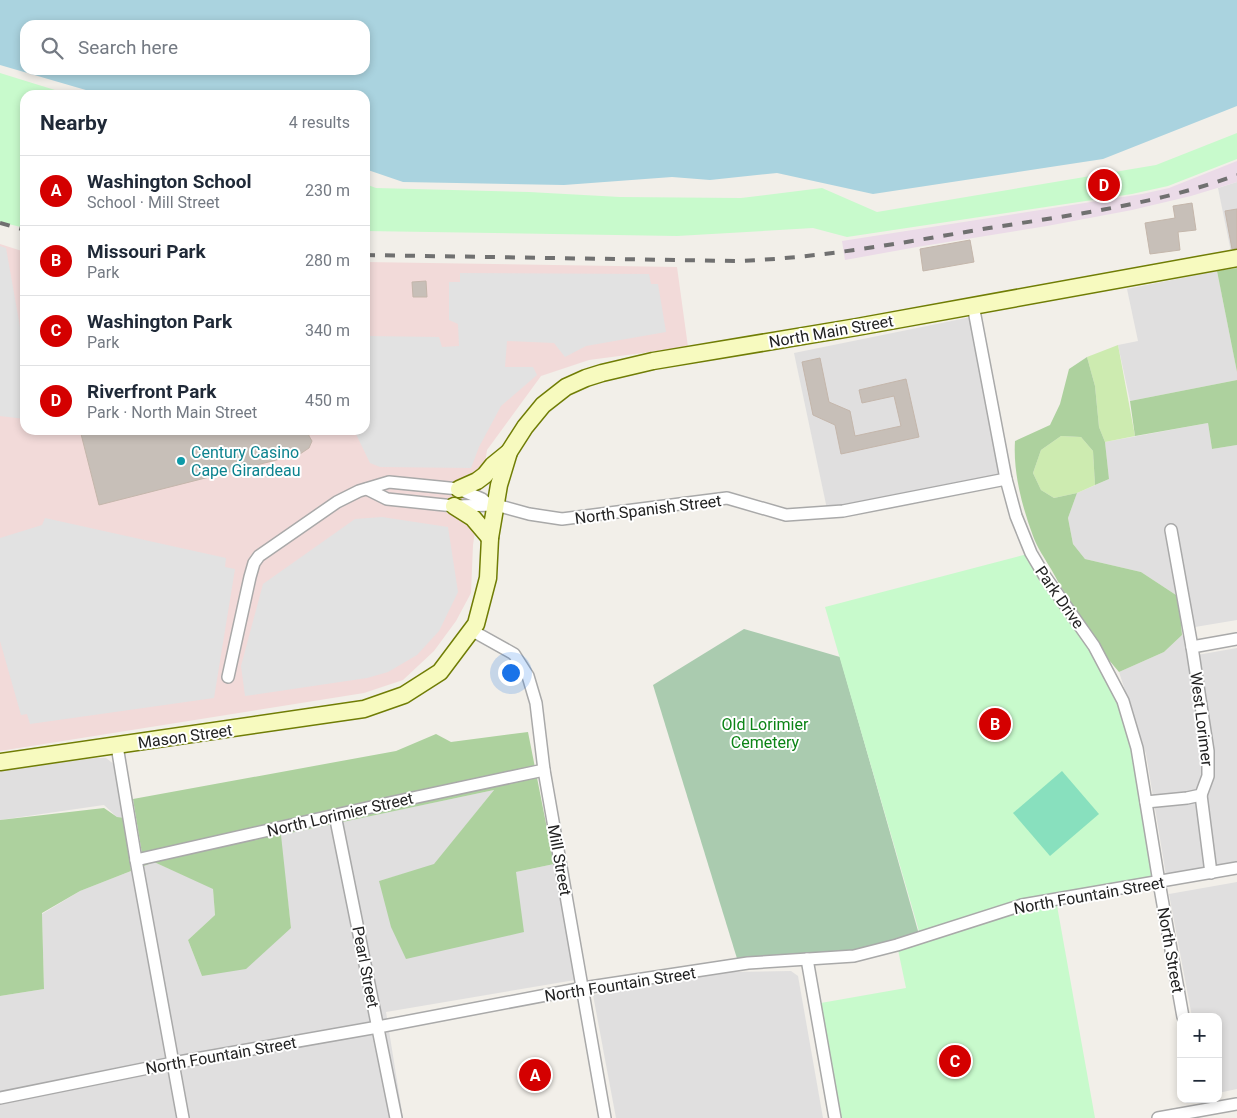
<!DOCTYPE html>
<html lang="en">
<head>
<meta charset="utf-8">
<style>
  :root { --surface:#fff; --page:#f6f6f7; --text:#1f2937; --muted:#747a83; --line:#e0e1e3; --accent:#d40000 }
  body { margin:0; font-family:Roboto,sans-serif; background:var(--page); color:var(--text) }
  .controls { position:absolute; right:15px; bottom:15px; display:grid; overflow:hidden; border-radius:10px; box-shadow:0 2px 8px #0003 }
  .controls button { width:45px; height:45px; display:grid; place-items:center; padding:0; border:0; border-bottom:1px solid var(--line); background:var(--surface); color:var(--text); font:25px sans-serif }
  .you { position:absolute; left:510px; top:672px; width:18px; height:18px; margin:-12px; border:4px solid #fff; border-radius:50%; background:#1a73e8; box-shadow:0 0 0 8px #1a73e833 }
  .badge { display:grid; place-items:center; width:32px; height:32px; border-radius:50%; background:var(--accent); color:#fff; font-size:16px; font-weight:700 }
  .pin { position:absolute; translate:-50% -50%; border:2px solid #fff; box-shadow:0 1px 5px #0006 }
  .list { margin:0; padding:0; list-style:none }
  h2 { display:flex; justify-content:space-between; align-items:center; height:65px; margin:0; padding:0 20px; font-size:21px }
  h2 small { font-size:16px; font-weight:400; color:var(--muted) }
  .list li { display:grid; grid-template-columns:32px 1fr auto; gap:15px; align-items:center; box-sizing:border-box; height:70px; padding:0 20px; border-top:1px solid var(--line) }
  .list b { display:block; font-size:19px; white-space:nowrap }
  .list p { margin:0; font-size:16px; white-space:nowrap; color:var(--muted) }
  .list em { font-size:16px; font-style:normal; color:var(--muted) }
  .icon { flex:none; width:28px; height:28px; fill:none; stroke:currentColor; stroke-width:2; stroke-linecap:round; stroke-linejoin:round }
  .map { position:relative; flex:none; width:1237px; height:1118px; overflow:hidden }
  .search { position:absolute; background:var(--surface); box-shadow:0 2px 8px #0003; left:20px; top:20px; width:350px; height:55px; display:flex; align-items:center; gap:12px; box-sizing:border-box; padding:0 18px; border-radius:15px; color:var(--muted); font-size:19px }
  .panel { position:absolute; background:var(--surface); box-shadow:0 2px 8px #0003; left:20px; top:90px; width:350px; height:345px; border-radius:15px }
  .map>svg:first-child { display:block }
  .residential { fill:#e0dfdf }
  .commercial { fill:#f2dad9 }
  .industrial { fill:#ebdbe8 }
  .grass { fill:#cdebb0 }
  .forest { fill:#add19e }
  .cemetery { fill:#aacbaf }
  .park { fill:#c8facc }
  .pitch { fill:#88e0be }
  .parking { fill:#e2e2e2 }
  .water { fill:#aad3df; fill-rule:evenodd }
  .building { fill:#c7bfb8; stroke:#c4b6ab }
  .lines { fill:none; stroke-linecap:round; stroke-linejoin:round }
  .street-casing { stroke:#a9a9a9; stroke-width:14 }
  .secondary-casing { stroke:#707d05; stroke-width:19 }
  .street { stroke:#fff; stroke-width:11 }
  .secondary { stroke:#f7fabf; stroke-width:16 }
  .rail { stroke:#707070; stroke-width:4; stroke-dasharray:10 10; stroke-linecap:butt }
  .culture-dot { fill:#0f9aa8; stroke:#fff; stroke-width:2 }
  .labels { text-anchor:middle; stroke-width:4; stroke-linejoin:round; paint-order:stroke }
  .street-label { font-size:16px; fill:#222; stroke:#fff }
  .culture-label { font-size:16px; fill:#0d838f; stroke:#fff; text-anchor:start }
  .park-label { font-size:16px; fill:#0c8416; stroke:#fff }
</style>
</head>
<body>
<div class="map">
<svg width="1237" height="1118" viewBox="0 0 1237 1118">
  <rect width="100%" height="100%" fill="#f2efe9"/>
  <g class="residential">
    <polygon points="1237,182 1237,256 1232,257 1218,188"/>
    <polygon points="1217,271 1237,372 1237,380 1130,401 1118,345 1138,341 1127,289"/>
    <polygon points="971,317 1002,474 827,509 794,353"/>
    <polygon points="1208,423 1212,449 1237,445 1237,620 1195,627 1176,595 1141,572 1085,559 1073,544 1068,518 1077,493 1109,479 1105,442"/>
    <polygon points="1182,635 1197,655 1237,648 1237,861 1166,875 1146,754 1119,672 1164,652"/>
    <polygon points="94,758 106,758 115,765 125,818 117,817 104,805 0,820 0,771"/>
    <polygon points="494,790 434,865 379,881 516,872 554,864 575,980 386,1012 403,1118 0,1118 0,996 44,989 42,914 80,891 154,862 213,888 215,915 188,940 202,976 291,928 280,835"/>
    <polygon points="1237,882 1237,1089 1218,1093 1218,1017 1192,1017 1169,894"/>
    <polygon points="791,971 798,976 823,1118 616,1118 593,995 725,972"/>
  </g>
  <polygon class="commercial" points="0,244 25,252 25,430 365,430 365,262 677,267 688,347 589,360 541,376 487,450 473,545 471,593 456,621 434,651 403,680 364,693 0,751"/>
  <polygon class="industrial" points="1237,161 1237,182 1191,196 1132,210 1047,226 917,247 845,260 842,241 1142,194 1169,188"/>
  <g class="grass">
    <polygon points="1118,345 1135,436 1105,442 1099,427 1095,386 1087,357"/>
    <polygon points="1061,436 1081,437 1093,451 1095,485 1077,493 1054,498 1041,490 1033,473 1041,450"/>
  </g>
  <g class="forest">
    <polygon points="1237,268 1237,372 1217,271"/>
    <path d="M1087,357L1095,386L1099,427L1105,442L1109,479L1095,485L1093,451L1081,437L1061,436L1041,450L1033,473L1041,490L1054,498L1077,493L1068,518L1073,544L1085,559L1141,572L1176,595L1179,600L1182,635L1164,652L1119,672C1092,641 1071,605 1051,569C1045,559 1037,547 1033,536C1022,506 1013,473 1015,441L1050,425L1060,404L1069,369Z"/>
    <polygon points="1237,380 1237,445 1212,449 1208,423 1135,436 1130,401"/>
    <polygon points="528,732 554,864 516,872 524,932 406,959 391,927 379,881 434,864 494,790 281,835 291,928 246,969 202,976 188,940 215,915 213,889 154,862 144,866 133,799 396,751 436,734 451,742"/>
    <polygon points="104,808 117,817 125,818 131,871 80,891 42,913 44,989 0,996 0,820"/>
  </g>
  <polygon class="cemetery" points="744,629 840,657 920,938 854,956 739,965 653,685"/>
  <g class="park">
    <polygon points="0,73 71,95 25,95 25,228 0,222"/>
    <polygon points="1237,133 1237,159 1168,186 1132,194 847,237 813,228 677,236 365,231 365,184 376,188 529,192 620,197 741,198 822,188 877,212 1156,165"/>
    <polygon points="1031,553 1123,701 1159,882 1056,900 1095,1118 835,1118 815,1004 906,988 897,945 921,938 825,607"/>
  </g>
  <polygon class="pitch" points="1062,771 1099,814 1050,856 1013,813"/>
  <g class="parking">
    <polygon points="0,246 6,248 25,355 25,419 0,416"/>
    <polygon points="460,273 649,274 651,284 658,284 666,332 586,346 565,357 554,343 507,341 505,367 533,367 537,375 501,406 479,447 471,468 380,467 370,463 355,432 355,430 365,430 365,336 439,337 442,347 459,346 458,324 449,320 449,282 460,282"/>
    <polygon points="382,517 448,527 458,592 439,631 417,655 388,672 367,678 245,696 241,666 263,584 355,519"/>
    <polygon points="45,518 226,558 225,567 235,569 214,698 30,724 27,714 21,715 0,641 0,538 42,525"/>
  </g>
  <path class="water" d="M0,0H1237V106L1103,159L873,194L777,173L710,180L672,177L564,185L403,182L365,169V95H103L0,65ZM25,25H365V70H25Z"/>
  <g class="building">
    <polygon points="1192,203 1196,230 1178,232 1180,250 1150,254 1145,223 1175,218 1173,206"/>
    <polygon points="1237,209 1237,248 1232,249 1225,211"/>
    <polygon points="970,240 974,262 923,271 920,249"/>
    <polygon points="426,281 427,297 413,297 412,282"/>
    <polygon points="820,358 829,402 850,411 855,436 901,426 894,396 862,403 859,390 906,379 919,437 841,454 835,425 813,415 802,362"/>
    <polygon points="80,430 309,430 309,436 312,441 309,448 300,454 99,505"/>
  </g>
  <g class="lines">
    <g class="street-casing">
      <g id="street">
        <polyline points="973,305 1006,479 1016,516 1031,553 1044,575 1094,646 1123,701 1137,748 1159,882 1183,1017"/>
        <polyline points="367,489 387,499 454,506 496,505 529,514 562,519 727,498 786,515 843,511 1006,479"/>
        <polyline points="471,630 514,654 528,676 536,703 544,770 605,1118"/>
        <polyline points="1192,647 1237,639"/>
        <polyline points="228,677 250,577 254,563 259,556 337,502 359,491 389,482 459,489 482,499 488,504"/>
        <polyline points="117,746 136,860 183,1118"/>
        <polyline points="1201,795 1211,873"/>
        <polyline points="1146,802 1187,798 1201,795 1208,776 1208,751 1192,647 1171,530"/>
        <polyline points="335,815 396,1118"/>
        <polyline points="136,860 389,803 544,770"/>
        <polyline points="807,959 835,1118"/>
        <polyline points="0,1098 173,1063 378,1027 583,988 748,963 854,956 897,945 1022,905 1237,868"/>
        <polyline points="1158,1118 1237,1104"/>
      </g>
    </g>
    <g class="secondary-casing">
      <g id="secondary">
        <polyline points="459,489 477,481 485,475 493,465 509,452"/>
        <polyline points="454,506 473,518 490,538"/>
        <polyline points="0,762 364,709 404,695 440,672 476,624 488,578 490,538 499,485 509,452 525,427 543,405 566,387 586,378 602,373 653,361 857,327 1237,258"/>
      </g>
    </g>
    <use href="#street" class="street"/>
    <use href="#secondary" class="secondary"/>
    <g class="rail">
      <polyline points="0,223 25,230"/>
      <path d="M365,255L738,261C822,258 906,242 989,228C1072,215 1157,204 1237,175"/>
    </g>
  </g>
  <circle class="culture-dot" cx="181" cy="461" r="5"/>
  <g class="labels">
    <g class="street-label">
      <text transform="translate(831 331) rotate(-10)" y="6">North Main Street</text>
      <text transform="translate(648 509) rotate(-7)" y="6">North Spanish Street</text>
      <text transform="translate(1060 597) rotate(55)" y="6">Park Drive</text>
      <text transform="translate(1202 719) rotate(83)" y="6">West Lorimer</text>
      <text transform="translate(185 736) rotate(-8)" y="6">Mason Street</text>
      <text transform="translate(340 814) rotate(-13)" y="6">North Lorimier Street</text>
      <text transform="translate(560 860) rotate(80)" y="6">Mill Street</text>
      <text transform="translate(1089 895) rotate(-10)" y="6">North Fountain Street</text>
      <text transform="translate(1171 950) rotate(80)" y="6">North Street</text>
      <text transform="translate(366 967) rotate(79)" y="6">Pearl Street</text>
      <text transform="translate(620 984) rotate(-9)" y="6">North Fountain Street</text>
      <text transform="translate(221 1055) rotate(-10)" y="6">North Fountain Street</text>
    </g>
    <g class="culture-label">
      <text x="191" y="458">Century Casino<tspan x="191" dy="18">Cape Girardeau</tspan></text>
    </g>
    <g class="park-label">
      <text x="765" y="730">Old Lorimier<tspan x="765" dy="18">Cemetery</tspan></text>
    </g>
  </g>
</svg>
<div class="controls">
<button>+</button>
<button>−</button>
</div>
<div class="you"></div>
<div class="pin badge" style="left:535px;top:1075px">A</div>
<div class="pin badge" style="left:995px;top:724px">B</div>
<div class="pin badge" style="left:955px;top:1061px">C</div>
<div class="pin badge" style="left:1104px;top:185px">D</div>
<div class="search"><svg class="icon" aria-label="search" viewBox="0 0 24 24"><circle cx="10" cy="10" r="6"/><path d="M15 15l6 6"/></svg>Search here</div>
<section class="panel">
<h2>Nearby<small>4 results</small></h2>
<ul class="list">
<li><span class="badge">A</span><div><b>Washington School</b><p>School · Mill Street</p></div><em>230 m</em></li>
<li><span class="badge">B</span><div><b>Missouri Park</b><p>Park</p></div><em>280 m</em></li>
<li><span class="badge">C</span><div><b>Washington Park</b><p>Park</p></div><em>340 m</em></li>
<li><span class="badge">D</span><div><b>Riverfront Park</b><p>Park · North Main Street</p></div><em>450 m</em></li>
</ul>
</section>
</div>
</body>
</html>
